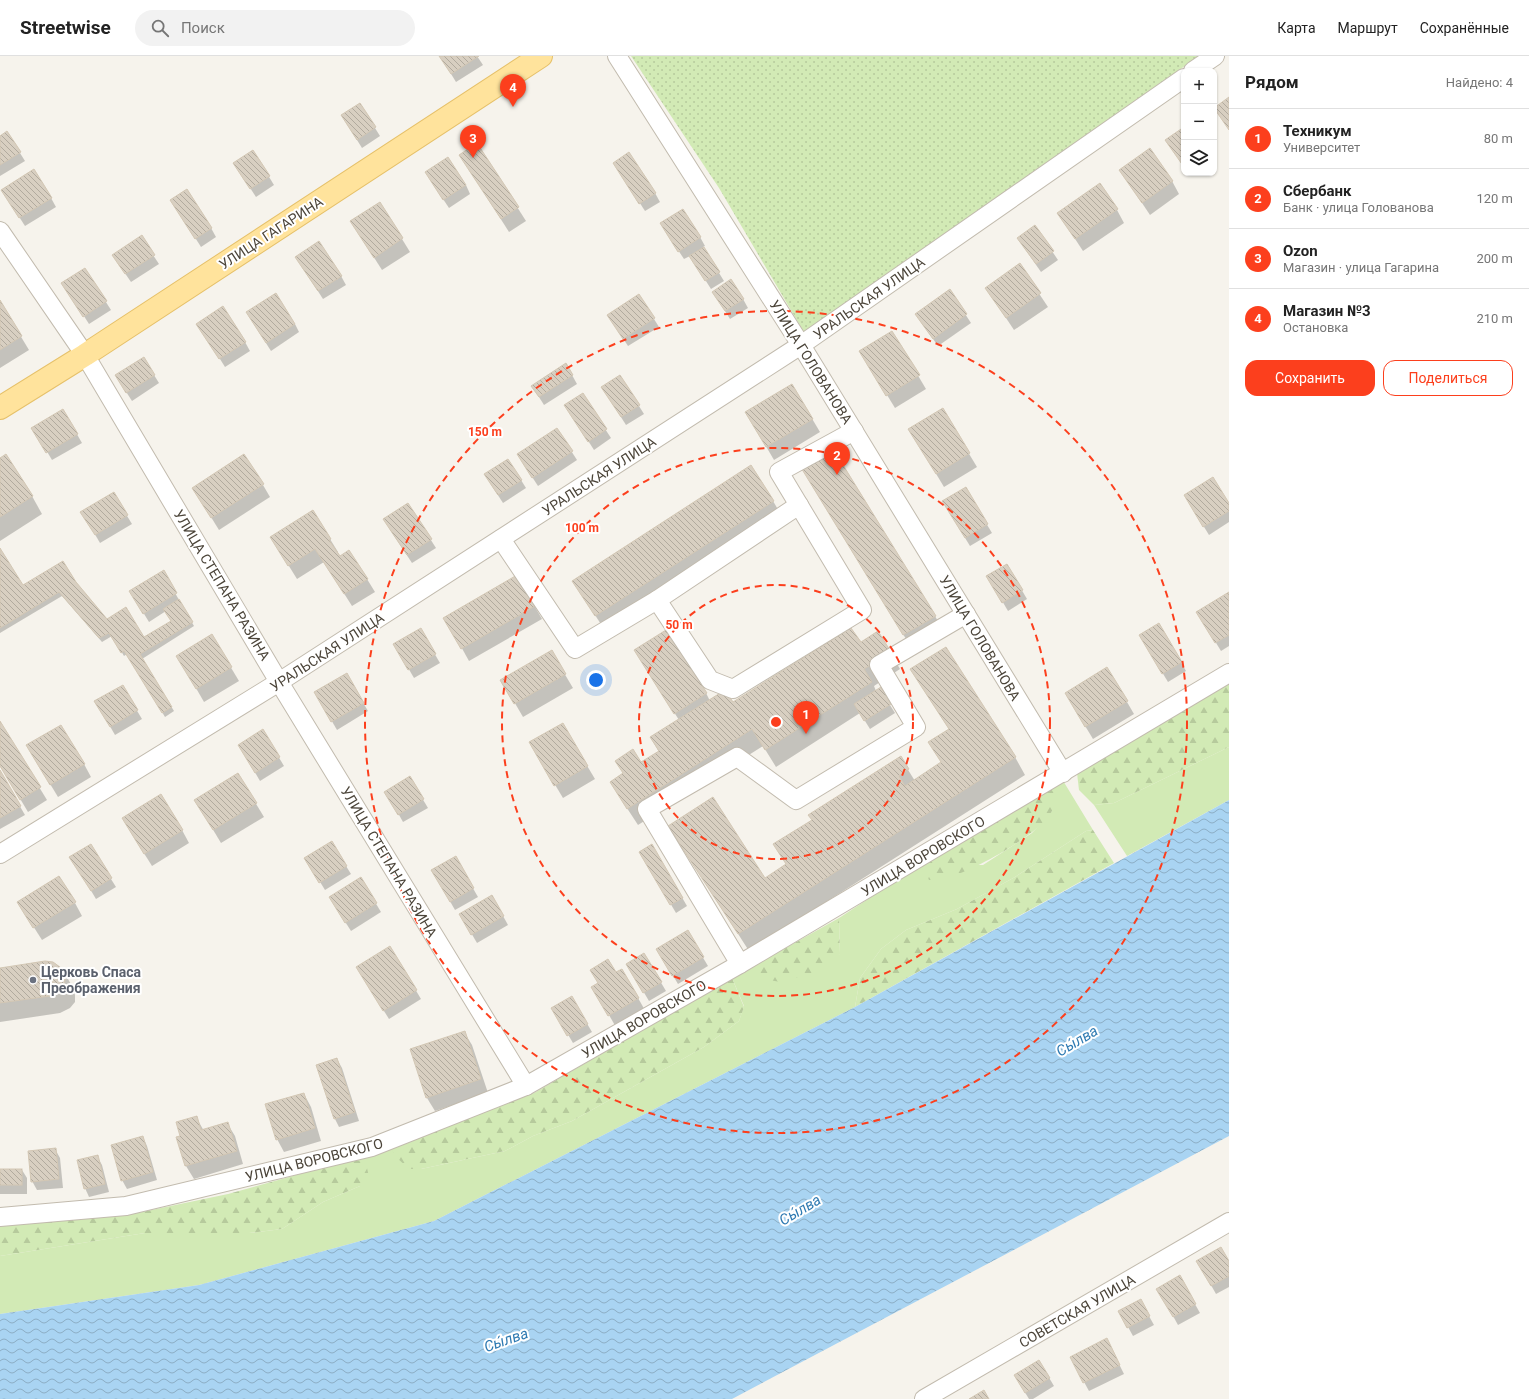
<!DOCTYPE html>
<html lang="ru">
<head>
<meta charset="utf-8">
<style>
  :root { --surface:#fff; --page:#f2f2f2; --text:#222; --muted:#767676; --line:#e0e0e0; --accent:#fc3f1d }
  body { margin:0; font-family:Roboto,sans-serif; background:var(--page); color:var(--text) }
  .controls { position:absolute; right:12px; top:12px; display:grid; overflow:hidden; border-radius:8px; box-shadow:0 1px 3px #0004 }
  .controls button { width:36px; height:36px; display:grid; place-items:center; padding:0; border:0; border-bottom:1px solid var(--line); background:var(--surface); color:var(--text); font:20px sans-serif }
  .you { position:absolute; left:596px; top:624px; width:14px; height:14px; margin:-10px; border:3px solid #fff; border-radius:50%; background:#1a73e8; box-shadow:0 0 0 6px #1a73e833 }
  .badge { display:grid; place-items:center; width:26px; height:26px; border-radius:50%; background:var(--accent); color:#fff; font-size:13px; font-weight:700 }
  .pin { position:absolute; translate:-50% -33px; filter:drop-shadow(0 1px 2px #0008) }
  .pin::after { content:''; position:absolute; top:21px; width:14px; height:12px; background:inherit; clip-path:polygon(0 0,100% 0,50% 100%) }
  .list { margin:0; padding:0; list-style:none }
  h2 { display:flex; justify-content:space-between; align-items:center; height:52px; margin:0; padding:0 16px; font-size:17px }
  h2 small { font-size:13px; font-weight:400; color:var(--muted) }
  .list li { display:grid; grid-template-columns:26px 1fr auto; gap:12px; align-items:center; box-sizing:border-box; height:60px; padding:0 16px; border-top:1px solid var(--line) }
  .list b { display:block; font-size:15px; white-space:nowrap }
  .list p { margin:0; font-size:13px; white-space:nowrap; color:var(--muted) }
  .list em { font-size:13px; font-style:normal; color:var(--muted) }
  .actions { display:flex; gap:8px; padding:12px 16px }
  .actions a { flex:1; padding:9px 0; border:1px solid var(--accent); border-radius:12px; text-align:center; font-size:14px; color:var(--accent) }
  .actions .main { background:var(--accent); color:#fff }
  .icon { flex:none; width:22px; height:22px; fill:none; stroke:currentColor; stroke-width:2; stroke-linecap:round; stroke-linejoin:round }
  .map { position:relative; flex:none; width:1229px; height:1343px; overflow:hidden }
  header { display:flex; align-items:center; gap:24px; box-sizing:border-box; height:56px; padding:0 20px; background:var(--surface); border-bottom:1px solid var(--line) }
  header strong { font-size:19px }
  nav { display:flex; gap:22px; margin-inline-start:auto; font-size:14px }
  .search { width:280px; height:36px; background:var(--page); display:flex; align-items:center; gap:10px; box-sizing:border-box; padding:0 14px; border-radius:22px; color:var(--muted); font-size:15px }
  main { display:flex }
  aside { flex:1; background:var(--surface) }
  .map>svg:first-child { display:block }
  .grass { fill:#d2eab5 }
  .forest { fill:url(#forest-firs) }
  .park { fill:url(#park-dots) }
  .water { fill:url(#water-waves) }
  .shadow { fill:#0003 }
  .building { fill:url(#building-back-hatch); stroke:#d3c7b4 }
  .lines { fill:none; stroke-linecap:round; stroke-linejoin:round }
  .minor-casing { stroke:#c2bbae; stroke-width:20 }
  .major-casing { stroke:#e6c16a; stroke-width:24 }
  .minor { stroke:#fff; stroke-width:18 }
  .major { stroke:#ffe39c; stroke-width:22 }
  .ring { fill:none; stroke:#fc3f1d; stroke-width:2; stroke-dasharray:7 5 }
  .worship-dot { fill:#6b7280; stroke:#fff; stroke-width:1.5 }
  .labels { text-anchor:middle; stroke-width:4; stroke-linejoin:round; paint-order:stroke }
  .street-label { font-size:14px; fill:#4b4439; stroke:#fff }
  .worship-label { font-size:14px; font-weight:bold; fill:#5b616d; stroke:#fff; text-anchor:start }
  .water-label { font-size:15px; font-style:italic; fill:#2e7ab2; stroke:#fff }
  .centre { fill:#fc3f1d; stroke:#fff; stroke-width:2 }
  .ring-label { font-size:12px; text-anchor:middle; font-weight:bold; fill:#fc3f1d; stroke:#fff; stroke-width:4; stroke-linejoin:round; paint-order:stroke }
</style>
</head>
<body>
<header>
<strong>Streetwise</strong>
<div class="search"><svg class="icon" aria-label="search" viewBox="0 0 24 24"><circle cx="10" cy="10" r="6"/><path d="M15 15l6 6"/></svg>Поиск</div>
<nav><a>Карта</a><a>Маршрут</a><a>Сохранённые</a></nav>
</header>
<main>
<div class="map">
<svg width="1229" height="1343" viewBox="0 0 1229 1343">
  <defs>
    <pattern id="forest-firs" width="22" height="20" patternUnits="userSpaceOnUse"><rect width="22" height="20" fill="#d2eab5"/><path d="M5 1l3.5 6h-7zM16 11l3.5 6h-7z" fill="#b6ca9c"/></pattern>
    <pattern id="park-dots" width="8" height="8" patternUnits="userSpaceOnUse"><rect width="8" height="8" fill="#d2eab5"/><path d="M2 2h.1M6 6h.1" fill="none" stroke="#b6ca9c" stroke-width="1.8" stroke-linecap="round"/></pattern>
    <pattern id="water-waves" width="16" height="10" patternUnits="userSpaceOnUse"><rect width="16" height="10" fill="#a9d4f2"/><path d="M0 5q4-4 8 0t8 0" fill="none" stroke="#8caec5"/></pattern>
    <pattern id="building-back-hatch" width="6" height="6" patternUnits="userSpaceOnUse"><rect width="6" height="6" fill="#d8cfc1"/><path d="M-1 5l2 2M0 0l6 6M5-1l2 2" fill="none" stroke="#b1aa9e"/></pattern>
  </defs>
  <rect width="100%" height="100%" fill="#f6f3ec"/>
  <g class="grass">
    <polygon points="1229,691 1229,744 1127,800 1094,749 1114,747"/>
    <polygon points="1062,723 1093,774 1086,775 1015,821 957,853 906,874 881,893 860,922 855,951 434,1165 199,1229 0,1258 0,1200 145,1177 249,1177 282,1173 323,1146 360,1130 350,1104 391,1091 421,1113 505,1095 533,1080 572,1065 704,991 739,965 744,950 732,922 752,911 840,898 839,862 922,808 983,809 1032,777 1052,755 1053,728"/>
  </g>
  <g class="forest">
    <polygon points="1229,624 1229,691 1114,747 1094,749 1079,734 1077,717"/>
    <path d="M1053,728C1055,737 1056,746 1052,755C1039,779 976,813 950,821C943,823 936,823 929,824L922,808Z"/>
    <polygon points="1093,774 1114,807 855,951 860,922 881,893 906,874 957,853 1015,821 1086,775"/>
    <polygon points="839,862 840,898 810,918 780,926 759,922 752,911"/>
    <polygon points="732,922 744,951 739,965 704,991 572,1065 533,1080 505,1095 421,1113 409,1113 395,1100 391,1091 534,1037"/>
    <polygon points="350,1104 362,1105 367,1112 369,1121 360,1130 323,1146 282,1173 249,1177 145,1177 0,1200 0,1169 137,1157 228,1138"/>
  </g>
  <polygon class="park" points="631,0 1199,0 805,278 719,132"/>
  <polygon class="water" points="1229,744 1229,1080 732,1343 0,1343 0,1258 199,1229 434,1165 855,951"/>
  <g class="shadow">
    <polygon points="440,0 477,0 483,9 456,26"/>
    <polygon points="360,48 380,80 362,92 347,68"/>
    <polygon points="0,81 20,97 25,105 0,120"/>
    <polygon points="477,88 526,165 509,176 460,99"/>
    <polygon points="253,95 274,129 256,141 239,115"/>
    <polygon points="1120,114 1172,125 1179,138 1150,159"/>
    <polygon points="619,115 655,137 660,146 645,155"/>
    <polygon points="431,125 466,129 470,138 449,152"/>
    <polygon points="7,142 51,142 56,151 25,170"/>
    <polygon points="380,147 410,196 382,214 359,178"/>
    <polygon points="177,153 211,172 216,181 201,191"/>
    <polygon points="1117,154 1124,167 1083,195 1058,157"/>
    <polygon points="1035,170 1058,204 1041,216 1023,190"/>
    <polygon points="666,176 700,181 705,190 703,191 724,225 711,233 690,200 684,203"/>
    <polygon points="141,181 159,208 131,226 118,207"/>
    <polygon points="301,209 341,220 346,229 323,243"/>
    <polygon points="1020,209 1048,251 1014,274 986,232"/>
    <polygon points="85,213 111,254 89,268 68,235"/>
    <polygon points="950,235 971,267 938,290 921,266"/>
    <polygon points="743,243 748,252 730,263 718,244"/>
    <polygon points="0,246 29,294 0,312"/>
    <polygon points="654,263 659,271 628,290 613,267"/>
    <polygon points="252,265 295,268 299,276 271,295"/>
    <polygon points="203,276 245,286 250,295 225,311"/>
    <polygon points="892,276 926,333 895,352 868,308"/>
    <polygon points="154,319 159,327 132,345 121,328"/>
    <polygon points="572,319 577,328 544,349 532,330"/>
    <polygon points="792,329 820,376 774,404 746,356"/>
    <polygon points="583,339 611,382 594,394 571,358"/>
    <polygon points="607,339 639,350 644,358 626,369"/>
    <polygon points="942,353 977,411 944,431 917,386"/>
    <polygon points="63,354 82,387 52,404 33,372"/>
    <polygon points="557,373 577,404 538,430 523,407"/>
    <polygon points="0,403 32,440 42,458 0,485"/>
    <polygon points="521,424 526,432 503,447 490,427"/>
    <polygon points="811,428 935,560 945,578 914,596"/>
    <polygon points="263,429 270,441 219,474 201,445"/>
    <polygon points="965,432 992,477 970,490 948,454"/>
    <polygon points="113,437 132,468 100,487 82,456"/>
    <polygon points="1185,440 1229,449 1229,466 1209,479"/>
    <polygon points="773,445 783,462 606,576 584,542"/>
    <polygon points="408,448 436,492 412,507 389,472"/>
    <polygon points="330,483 338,496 336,497 367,523 375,536 352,550 324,506 297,523 279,494"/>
    <polygon points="0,494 22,531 75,527 107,564 144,583 172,566 166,555 149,566 130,535 163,516 194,570 142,603 174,655 165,661 127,598 124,600 112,580 102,586 62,540 0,577"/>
    <polygon points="1007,509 1027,543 1008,555 988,521"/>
    <polygon points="517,520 542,563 469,605 445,562"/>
    <polygon points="1229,537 1229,590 1221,595 1202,564"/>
    <polygon points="1159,568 1186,615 1168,626 1140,580"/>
    <polygon points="420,573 440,607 414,622 394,588"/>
    <polygon points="212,580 239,625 204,646 185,613"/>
    <polygon points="860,588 890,596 900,613 874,630 876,635 880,633 895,657 870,673 860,657 776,711 763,690 638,769 621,743 641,707 659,696 651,682 679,664 643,608 706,637 710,645 733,648"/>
    <polygon points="551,595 573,632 523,661 502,625"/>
    <polygon points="346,618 368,655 337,674 315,636"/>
    <polygon points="122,630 142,663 115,679 96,646"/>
    <polygon points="922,631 1015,701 1025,719 749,895 680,787 765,823 787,809 813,764 900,701 915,725 942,707 949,673"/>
    <polygon points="1127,646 1134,658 1093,683 1073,650"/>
    <polygon points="0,667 47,744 28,756 0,709"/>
    <polygon points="562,668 595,723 563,742 530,687"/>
    <polygon points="263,675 284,710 260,725 239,689"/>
    <polygon points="35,703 84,708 91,721 58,741"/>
    <polygon points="0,716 25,759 0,773"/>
    <polygon points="238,718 264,761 221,787 203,757"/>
    <polygon points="410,722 428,752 403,766 386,736"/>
    <polygon points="182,774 189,787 152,810 130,775"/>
    <polygon points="652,790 687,850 676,857 640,796"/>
    <polygon points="71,801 111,823 116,831 96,843"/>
    <polygon points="455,801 478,841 455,854 432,814"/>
    <polygon points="306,803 346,810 351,818 325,834"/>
    <polygon points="361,823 381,856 351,875 335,850"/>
    <polygon points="492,840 508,869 477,887 460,858"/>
    <polygon points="75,847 82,860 42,884 26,859"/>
    <polygon points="687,875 708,910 678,928 657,893"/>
    <polygon points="390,891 421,943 389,963 362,920"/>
    <polygon points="644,898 666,935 649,945 627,908"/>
    <polygon points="0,913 63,914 73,932 75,939 75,946 70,952 60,957 0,966"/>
    <polygon points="622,914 646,956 617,973 593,931"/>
    <polygon points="572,942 592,976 573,987 553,953"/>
    <polygon points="464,976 472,989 488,1037 435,1055 427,1042 411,994"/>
    <polygon points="337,1003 342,1012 359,1065 339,1071 335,1063"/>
    <polygon points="304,1038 311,1051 321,1085 284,1096 277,1083"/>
    <polygon points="196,1061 204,1075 227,1067 235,1080 243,1108 194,1123 186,1110 178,1082 181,1081"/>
    <polygon points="143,1081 147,1090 157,1124 127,1133 122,1124"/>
    <polygon points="55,1093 60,1102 63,1132 37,1134 32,1125"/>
    <polygon points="97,1100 102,1109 109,1136 89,1141 85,1132"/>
    <polygon points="0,1114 22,1114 27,1122 27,1138 0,1138"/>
    <polygon points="1198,1206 1229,1207 1229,1231 1216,1238"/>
    <polygon points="1179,1220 1200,1257 1178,1269 1158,1233"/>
    <polygon points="1145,1253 1154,1269 1133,1280 1128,1271"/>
    <polygon points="1111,1292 1124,1318 1089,1335 1084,1326"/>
    <polygon points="1039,1305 1054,1330 1033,1343 1029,1343 1015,1320"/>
  </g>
  <g class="building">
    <polygon points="439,0 479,0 451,18"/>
    <polygon points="1229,41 1229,74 1214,52"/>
    <polygon points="360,47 376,71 357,84 341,59"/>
    <polygon points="1184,71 1184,111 1165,84"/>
    <polygon points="7,75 21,96 0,109 0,80"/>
    <polygon points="477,87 519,151 501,163 459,99"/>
    <polygon points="1150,92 1173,125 1142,147 1119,114"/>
    <polygon points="253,94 270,120 250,133 233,107"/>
    <polygon points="629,96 656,137 639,148 613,107"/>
    <polygon points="448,101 466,129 443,144 425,116"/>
    <polygon points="34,113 52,142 19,162 1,134"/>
    <polygon points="1100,127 1118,153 1075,183 1057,157"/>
    <polygon points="187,133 212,172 195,183 170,144"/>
    <polygon points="380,146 403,182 374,202 350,165"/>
    <polygon points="683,153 701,181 678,196 660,167"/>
    <polygon points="1035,169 1054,195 1036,208 1017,182"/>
    <polygon points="142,179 155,199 125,218 112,199"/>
    <polygon points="319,185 342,220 318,235 295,201"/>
    <polygon points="704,191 720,216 705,225 689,200"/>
    <polygon points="1020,207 1041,237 1006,262 985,232"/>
    <polygon points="85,212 107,245 83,261 61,227"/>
    <polygon points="731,223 744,243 725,255 712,236"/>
    <polygon points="950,233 967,258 933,283 915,258"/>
    <polygon points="276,237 295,268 266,287 246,256"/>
    <polygon points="639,238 655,262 623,283 607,259"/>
    <polygon points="0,244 22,280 0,294"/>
    <polygon points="223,250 246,286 219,303 196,268"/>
    <polygon points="892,275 920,319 886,340 859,295"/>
    <polygon points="144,301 155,319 126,337 115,319"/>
    <polygon points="566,307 573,319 539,341 531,330"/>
    <polygon points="620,319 640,349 621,361 601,331"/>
    <polygon points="792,328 813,363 766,391 745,356"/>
    <polygon points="583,337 607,373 588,386 564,349"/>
    <polygon points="943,352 970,397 936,418 908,373"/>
    <polygon points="63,353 78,378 46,397 31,372"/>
    <polygon points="557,372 573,395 532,422 517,398"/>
    <polygon points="832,391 936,560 903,579 800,410"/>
    <polygon points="6,398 33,440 0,461 0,402"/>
    <polygon points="244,398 264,428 211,462 192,432"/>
    <polygon points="508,403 522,424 498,439 484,418"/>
    <polygon points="751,409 774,445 595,560 572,525"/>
    <polygon points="1213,421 1229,447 1229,455 1203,471 1184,439"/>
    <polygon points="966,431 988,468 965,482 942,445"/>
    <polygon points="114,436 128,459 95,479 80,456"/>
    <polygon points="408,447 432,483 407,499 383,463"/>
    <polygon points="313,454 331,483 329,484 340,500 349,494 368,523 344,538 315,493 288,510 270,481"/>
    <polygon points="0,492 23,529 63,505 76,526 107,563 126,551 144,581 171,565 163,553 179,543 193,566 140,598 172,651 162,657 124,595 121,597 109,577 99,582 59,536 0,572"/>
    <polygon points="1007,508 1023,534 1002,547 986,520"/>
    <polygon points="164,514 177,537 143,558 129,535"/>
    <polygon points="517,519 535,550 461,593 443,562"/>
    <polygon points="1229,536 1229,579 1215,587 1196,556"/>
    <polygon points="1159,567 1182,606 1162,618 1139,579"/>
    <polygon points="421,572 436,598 408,614 393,588"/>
    <polygon points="851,572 861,586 878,575 891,596 864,613 872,626 765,694 752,673 627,753 610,726 623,717 615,705 633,693 641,706 659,695 650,681 725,634 733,646"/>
    <polygon points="666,574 707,637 674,658 634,594"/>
    <polygon points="212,578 232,611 196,633 176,600"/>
    <polygon points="946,591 1016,701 738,878 668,770 713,741 765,822 786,808 773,788 812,764 808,759 901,700 909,713 899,720 905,730 941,706 928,686 949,673 910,613"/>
    <polygon points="552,594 566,618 514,648 500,624"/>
    <polygon points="1107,611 1128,645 1085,671 1065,637"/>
    <polygon points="347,617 364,647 331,666 314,636"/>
    <polygon points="123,629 138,654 110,671 94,645"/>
    <polygon points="881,631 891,648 864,665 854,648"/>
    <polygon points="0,665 41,731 20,744 0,710"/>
    <polygon points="563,667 588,710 554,730 529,686"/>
    <polygon points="61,669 85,708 50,729 26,689"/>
    <polygon points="263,673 280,701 255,717 238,689"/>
    <polygon points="0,714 21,750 0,762"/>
    <polygon points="238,717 257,747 213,774 194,744"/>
    <polygon points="410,720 424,743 398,759 384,736"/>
    <polygon points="161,738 183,774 144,798 122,762"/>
    <polygon points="332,785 347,810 319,827 304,802"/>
    <polygon points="91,788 112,822 91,835 69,801"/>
    <polygon points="652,788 683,842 670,849 639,796"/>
    <polygon points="456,800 474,832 450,846 431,814"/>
    <polygon points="59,820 76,846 33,872 17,846"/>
    <polygon points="361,821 377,847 345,867 329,841"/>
    <polygon points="492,839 504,860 471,879 459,858"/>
    <polygon points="688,874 704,901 672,920 656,893"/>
    <polygon points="390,890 417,934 383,955 356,911"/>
    <polygon points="644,897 662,926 643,937 626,908"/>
    <polygon points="608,903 616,916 622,913 639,942 608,960 591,931 598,927 590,914"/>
    <polygon points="45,905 53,906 64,914 66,920 63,933 50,940 0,947 0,912"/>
    <polygon points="572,940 588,968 567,980 551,952"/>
    <polygon points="465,975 481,1023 426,1042 410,993"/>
    <polygon points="337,1002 355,1056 334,1063 316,1009"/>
    <polygon points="304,1037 315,1072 276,1084 265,1048"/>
    <polygon points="197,1060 201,1074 228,1066 237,1095 185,1110 176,1081 180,1080 176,1066"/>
    <polygon points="143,1080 153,1116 121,1125 111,1089"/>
    <polygon points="56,1092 59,1123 31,1126 28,1095"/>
    <polygon points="98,1099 105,1128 84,1133 77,1104"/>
    <rect x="0" y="1113" width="22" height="16"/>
    <polygon points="1221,1191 1229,1205 1229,1220 1211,1230 1196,1205"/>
    <polygon points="1180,1219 1196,1248 1173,1261 1156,1233"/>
    <polygon points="1141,1243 1150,1260 1127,1272 1118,1255"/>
    <polygon points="1107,1282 1120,1309 1083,1327 1070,1301"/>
    <polygon points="1039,1304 1050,1322 1025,1337 1014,1319"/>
    <polygon points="984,1334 989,1343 969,1343"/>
  </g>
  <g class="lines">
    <g class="minor-casing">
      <g id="minor">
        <polyline points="617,0 801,289 1063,717"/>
        <polyline points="1193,15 1215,0"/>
        <polyline points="0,175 85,299 279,626 526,1030"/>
        <polyline points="501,483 575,593 657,544 710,624 733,633 862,554 779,416 854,375"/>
        <polyline points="657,544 799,449"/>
        <polyline points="0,798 279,626 801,289 1184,22"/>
        <polyline points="740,908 647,753 737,701 796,744 916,671 879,609 966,558"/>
        <polyline points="0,1161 126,1150 372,1091 526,1030 740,908 1229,617"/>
        <polyline points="924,1343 1229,1166"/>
      </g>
    </g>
    <g class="major-casing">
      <polyline id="major" points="0,352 85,299 541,0"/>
    </g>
    <use href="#minor" class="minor"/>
    <use href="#major" class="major"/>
  </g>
  <g class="ring">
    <circle cx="776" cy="666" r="137"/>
    <circle cx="776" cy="666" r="274"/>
    <circle cx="776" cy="666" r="411"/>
  </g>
  <circle class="worship-dot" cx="33" cy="924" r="4"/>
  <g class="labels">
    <g class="street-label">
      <text transform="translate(271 177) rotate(-33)" y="5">УЛИЦА ГАГАРИНА</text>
      <text transform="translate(869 242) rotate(-35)" y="5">УРАЛЬСКАЯ УЛИЦА</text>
      <text transform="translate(811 306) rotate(58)" y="5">УЛИЦА ГОЛОВАНОВА</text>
      <text transform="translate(599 420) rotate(-33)" y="5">УРАЛЬСКАЯ УЛИЦА</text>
      <text transform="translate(222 529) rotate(59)" y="5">УЛИЦА СТЕПАНА РАЗИНА</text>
      <text transform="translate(980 582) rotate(59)" y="5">УЛИЦА ГОЛОВАНОВА</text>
      <text transform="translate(327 596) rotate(-33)" y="5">УРАЛЬСКАЯ УЛИЦА</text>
      <text transform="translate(923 800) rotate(-31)" y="5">УЛИЦА ВОРОВСКОГО</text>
      <text transform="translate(389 806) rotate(59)" y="5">УЛИЦА СТЕПАНА РАЗИНА</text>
      <text transform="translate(644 963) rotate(-30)" y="5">УЛИЦА ВОРОВСКОГО</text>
      <text transform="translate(314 1104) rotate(-14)" y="5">УЛИЦА ВОРОВСКОГО</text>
      <text transform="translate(1077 1255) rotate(-30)" y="5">СОВЕТСКАЯ УЛИЦА</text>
    </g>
    <g class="worship-label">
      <text x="41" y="921">Церковь Спаса<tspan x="41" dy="16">Преображения</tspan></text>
    </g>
    <g class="water-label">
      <text transform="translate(1077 985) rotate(-31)" y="5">Сы́лва</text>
      <text transform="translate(800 1154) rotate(-31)" y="5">Сы́лва</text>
      <text transform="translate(506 1284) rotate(-19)" y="5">Сы́лва</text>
    </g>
  </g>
  <circle cx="776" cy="666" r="6" class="centre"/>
  <g class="ring-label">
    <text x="485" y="380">150 m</text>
    <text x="582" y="476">100 m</text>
    <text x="679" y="573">50 m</text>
  </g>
</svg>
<div class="controls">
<button>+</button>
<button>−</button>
<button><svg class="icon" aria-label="layers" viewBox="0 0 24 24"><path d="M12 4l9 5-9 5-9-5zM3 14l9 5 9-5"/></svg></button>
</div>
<div class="you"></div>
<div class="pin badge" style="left:806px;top:678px">1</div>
<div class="pin badge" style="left:837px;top:419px">2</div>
<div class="pin badge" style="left:473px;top:102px">3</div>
<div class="pin badge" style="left:513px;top:51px">4</div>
</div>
<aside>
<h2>Рядом<small>Найдено: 4</small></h2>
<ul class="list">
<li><span class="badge">1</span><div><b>Техникум</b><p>Университет</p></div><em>80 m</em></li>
<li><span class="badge">2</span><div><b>Сбербанк</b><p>Банк · улица Голованова</p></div><em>120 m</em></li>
<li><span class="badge">3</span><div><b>Ozon</b><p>Магазин · улица Гагарина</p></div><em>200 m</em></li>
<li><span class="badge">4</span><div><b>Магазин №3</b><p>Остановка</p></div><em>210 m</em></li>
</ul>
<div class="actions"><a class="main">Сохранить</a><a>Поделиться</a></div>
</aside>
</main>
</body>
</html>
